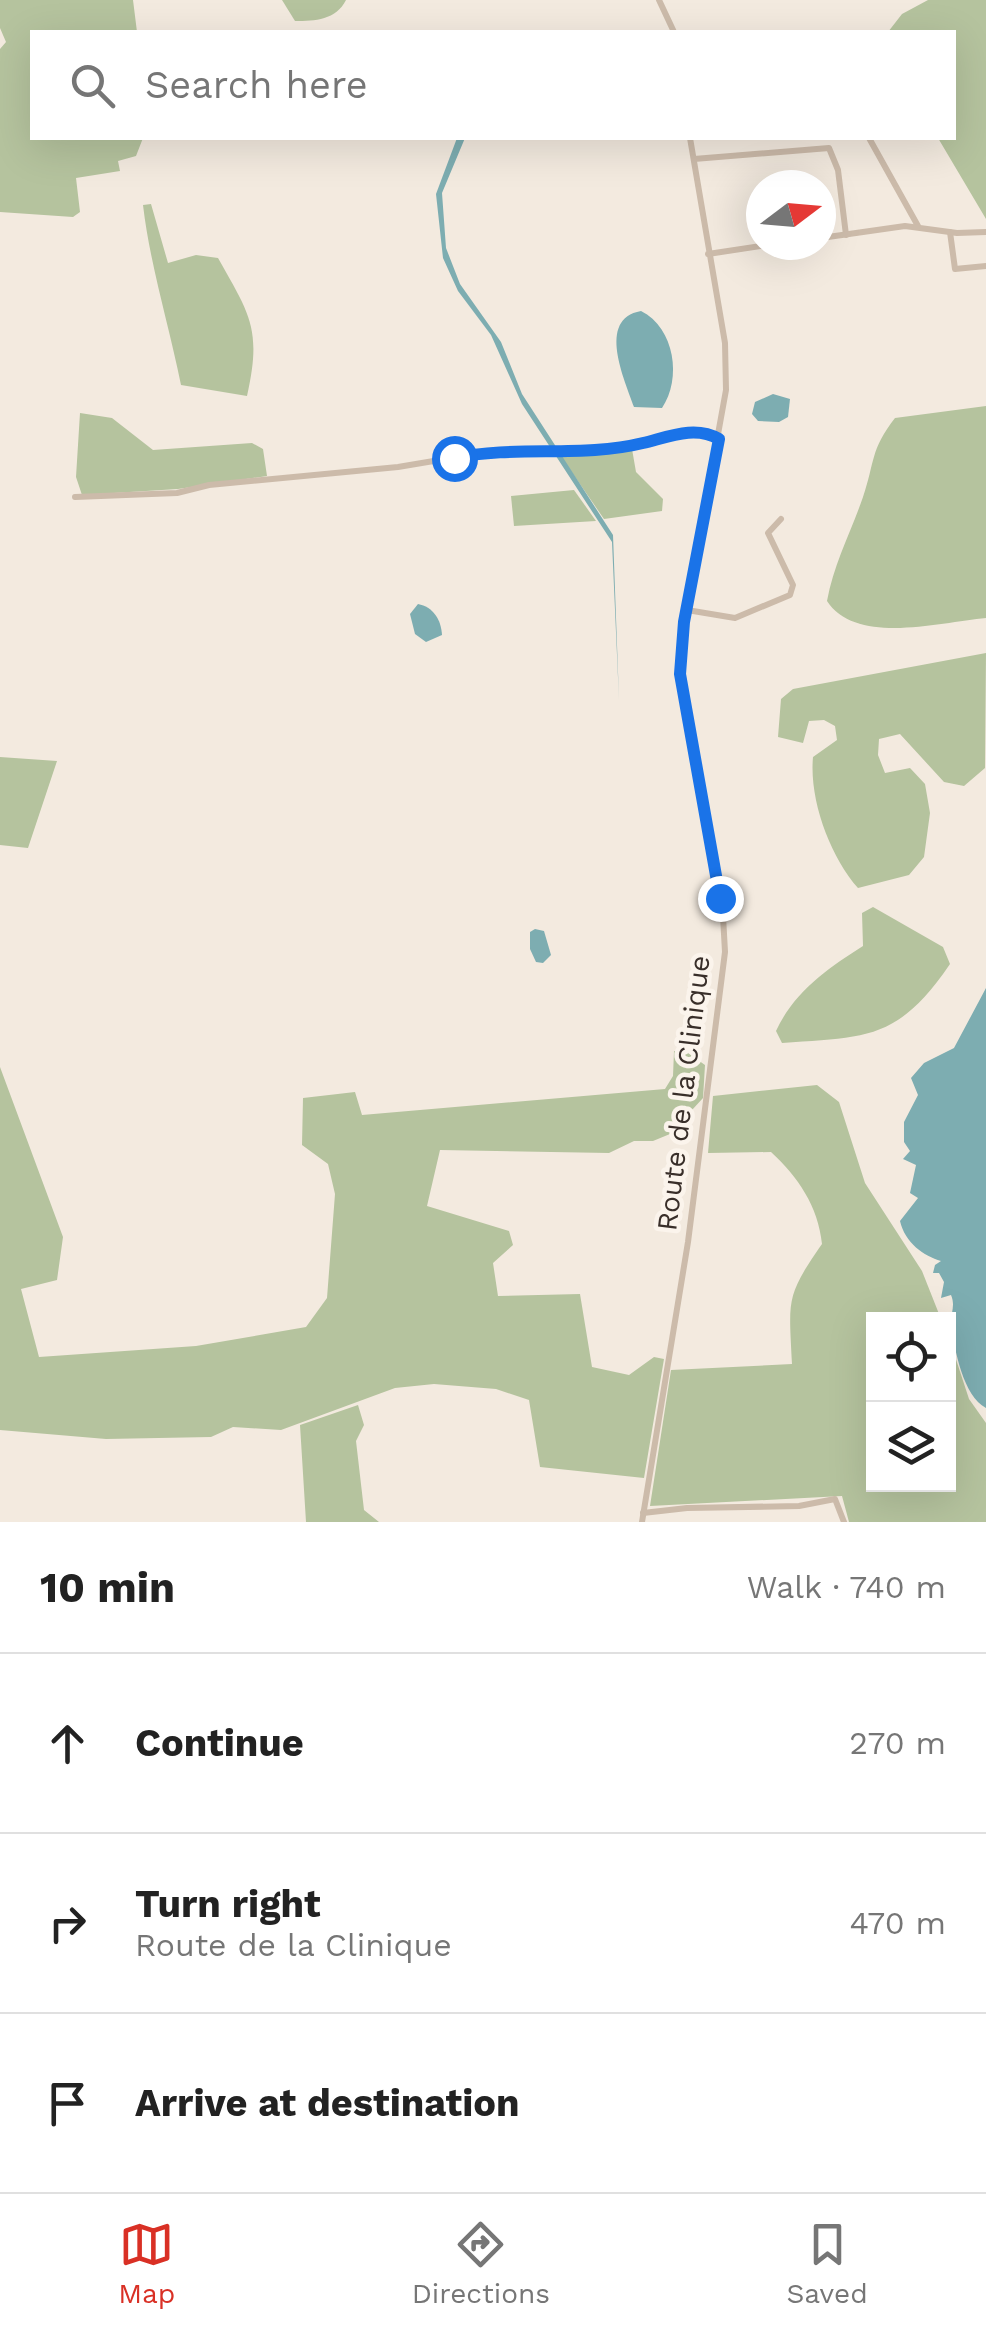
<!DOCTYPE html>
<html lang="en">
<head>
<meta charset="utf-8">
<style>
  :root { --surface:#fff; --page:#f6f6f6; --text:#222; --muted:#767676; --line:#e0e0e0; --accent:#d93025 }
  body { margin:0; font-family:"Work Sans",sans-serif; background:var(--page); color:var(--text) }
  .controls { position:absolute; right:30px; bottom:30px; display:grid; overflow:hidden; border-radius:0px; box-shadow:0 10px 40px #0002 }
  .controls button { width:90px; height:90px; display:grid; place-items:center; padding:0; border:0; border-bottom:2px solid var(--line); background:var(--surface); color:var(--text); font:50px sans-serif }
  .compass { position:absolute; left:746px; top:170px; width:90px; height:90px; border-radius:50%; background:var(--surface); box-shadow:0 10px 40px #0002; rotate:74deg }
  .stop { position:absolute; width:30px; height:30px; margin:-22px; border:8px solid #1a73e8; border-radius:50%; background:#fff }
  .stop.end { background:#1a73e8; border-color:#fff; box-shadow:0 2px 10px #0008 }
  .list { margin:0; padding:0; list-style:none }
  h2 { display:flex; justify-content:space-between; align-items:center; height:130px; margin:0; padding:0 40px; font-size:42px }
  h2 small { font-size:32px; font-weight:400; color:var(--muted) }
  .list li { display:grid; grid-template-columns:65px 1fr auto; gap:30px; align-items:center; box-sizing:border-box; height:180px; padding:0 40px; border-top:2px solid var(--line) }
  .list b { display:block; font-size:38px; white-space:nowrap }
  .list p { margin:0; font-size:32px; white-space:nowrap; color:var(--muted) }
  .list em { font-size:32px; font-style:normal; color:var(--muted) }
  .icon { flex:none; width:55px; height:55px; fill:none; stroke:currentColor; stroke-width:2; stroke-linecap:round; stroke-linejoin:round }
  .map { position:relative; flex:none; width:986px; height:1522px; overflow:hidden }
  .search { position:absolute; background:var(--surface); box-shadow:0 10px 40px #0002; left:30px; right:30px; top:30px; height:110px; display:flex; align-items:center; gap:25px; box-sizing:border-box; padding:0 35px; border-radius:0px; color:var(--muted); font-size:38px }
  .sheet { height:670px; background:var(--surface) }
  nav { display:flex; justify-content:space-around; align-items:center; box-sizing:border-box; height:140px; border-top:2px solid var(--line); background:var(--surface); font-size:28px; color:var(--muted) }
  nav a { display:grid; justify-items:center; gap:5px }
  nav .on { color:var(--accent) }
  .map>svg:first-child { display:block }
  .green { fill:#b5c39e }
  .water { fill:#7dadb1 }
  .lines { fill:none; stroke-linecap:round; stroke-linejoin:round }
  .minor { stroke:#cba; stroke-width:6 }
  .route { stroke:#1a73e8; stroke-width:12 }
  .labels { text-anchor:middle; stroke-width:9; stroke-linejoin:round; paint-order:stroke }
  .street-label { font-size:28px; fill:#392f2a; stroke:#fbf4ec }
</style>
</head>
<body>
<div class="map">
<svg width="986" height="1522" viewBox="0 0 986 1522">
  <rect width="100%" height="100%" fill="#f3eadf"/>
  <g class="green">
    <polygon points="0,0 133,0 137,32 32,32 32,138 143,138 136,156 118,161 120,171 76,178 80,212 73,217 0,212 0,49 6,42 0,28"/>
    <path d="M282,0H346C336,20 315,21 295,21Z"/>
    <polygon points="928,0 986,0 986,219 938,138 954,138 954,32 888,32 902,14"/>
    <path d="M151,204L168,263L196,255L218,258C250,315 262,329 247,396L181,385C169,325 150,265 143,205Z"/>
    <path d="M986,406V618C941,622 856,646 827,601C834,563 851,532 863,497C875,462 870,450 895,418Z"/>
    <polygon points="80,413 112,418 153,450 252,443 263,449 267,476 178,489 82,495 76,477"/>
    <polygon points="632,449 636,472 663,499 662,511 604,519 558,452"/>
    <polygon points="574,490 596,521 514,526 511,496"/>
    <path d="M986,653L985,768L964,786L944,782L900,734L879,739L878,755L885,773L910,768L925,784L930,813L924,857L909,875L858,888C830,856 809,800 813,757L837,740L835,726L824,720L809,721L803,743L778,737L781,699L793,689Z"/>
    <polygon points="0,757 57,761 28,848 0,845"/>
    <path d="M873,907L943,947L950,964C898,1040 868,1037 782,1043L776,1031C794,992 828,968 863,946L862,913Z"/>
    <polygon points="674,1051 685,1051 705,1065 703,1098 670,1134 653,1141 634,1141 609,1153 440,1150 427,1206 509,1231 513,1245 493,1263 498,1296 580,1294 592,1367 629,1375 654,1357 664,1359 644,1478 540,1467 529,1400 496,1389 434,1384 395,1388 281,1430 233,1427 211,1437 106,1439 0,1430 0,1067 63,1237 57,1280 21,1289 39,1357 196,1346 306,1327 327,1298 335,1194 328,1164 302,1145 303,1098 355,1092 362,1115 665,1089 673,1076"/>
    <path d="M817,1085L839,1102L865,1183L922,1271L941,1319L874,1320V1484H948L949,1338L969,1399L986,1423V1522H849L842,1496L650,1506L671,1370L792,1364C789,1300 785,1297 822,1244C818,1206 798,1177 771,1152L708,1153L713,1096Z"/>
    <polygon points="358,1405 364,1425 356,1441 364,1510 379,1522 306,1522 300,1425"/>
  </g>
  <g class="water">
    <polygon points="457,138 465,138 442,193 446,248 460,284 501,342 522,394 613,535 619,700 612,542 522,404 491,335 458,291 443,258 436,194"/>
    <path d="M641,311C675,328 682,379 662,408L634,407C625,380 596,319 641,311Z"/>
    <polygon points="773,394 790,399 788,417 779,422 758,421 752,414 755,402"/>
    <path d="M418,604C433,607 441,619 442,635L426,642L415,634L410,614Z"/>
    <polygon points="535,929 544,931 551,955 543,963 536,962 530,949 530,932"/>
    <path d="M986,988V1408C963,1396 955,1350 951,1326C950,1313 956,1307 951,1295L941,1298L944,1282L939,1273H933L935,1265L941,1261C924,1256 905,1243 900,1221L918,1198L910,1193L916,1165L903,1159L910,1151L904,1142V1122L918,1095L911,1078L924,1063L954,1048Z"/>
  </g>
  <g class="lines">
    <g class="minor">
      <polyline points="659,0 674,32"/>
      <polyline points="869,138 918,226"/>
      <polyline points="694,159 829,148 838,170 846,235"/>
      <polyline points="950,232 955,269 986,266"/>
      <polyline points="821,238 905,226 957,233 986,232"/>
      <polyline points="708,254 767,245"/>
      <polyline points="75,497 177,493 209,485 398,467 493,451 599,450 695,431 719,439"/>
      <polyline points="687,610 735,618 790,595 793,585 768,533 781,519"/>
      <polyline points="643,1513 687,1508 799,1506 835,1499 844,1522"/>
      <polyline points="642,1522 688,1242 725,952 723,916 680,674 684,622 726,390 725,343 690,138"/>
    </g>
  </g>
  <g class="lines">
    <path class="route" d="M454,458C517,445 582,458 643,443C668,437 695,425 719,439L684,622L680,674L720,898"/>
  </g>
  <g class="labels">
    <g class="street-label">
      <text transform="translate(683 1093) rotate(-83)" y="10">Route de la Clinique</text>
    </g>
  </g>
</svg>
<div class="controls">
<button><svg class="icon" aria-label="locate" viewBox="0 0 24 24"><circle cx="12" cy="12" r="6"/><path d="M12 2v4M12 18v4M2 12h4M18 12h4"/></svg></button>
<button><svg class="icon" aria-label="layers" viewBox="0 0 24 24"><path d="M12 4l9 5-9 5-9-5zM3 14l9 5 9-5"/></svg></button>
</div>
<svg class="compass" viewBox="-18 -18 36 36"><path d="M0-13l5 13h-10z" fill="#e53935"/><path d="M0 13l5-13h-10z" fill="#767676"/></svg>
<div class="stop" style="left:454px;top:458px"></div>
<div class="stop end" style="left:720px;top:898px"></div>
<div class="search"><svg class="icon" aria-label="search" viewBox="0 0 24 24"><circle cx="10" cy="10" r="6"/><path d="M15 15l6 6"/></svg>Search here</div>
</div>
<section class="sheet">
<h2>10 min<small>Walk · 740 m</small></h2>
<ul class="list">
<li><svg class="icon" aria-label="ahead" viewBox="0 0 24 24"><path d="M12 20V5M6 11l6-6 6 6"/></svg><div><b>Continue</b></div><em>270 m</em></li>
<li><svg class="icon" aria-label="right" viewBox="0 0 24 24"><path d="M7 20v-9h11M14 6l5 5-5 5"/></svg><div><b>Turn right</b><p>Route de la Clinique</p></div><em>470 m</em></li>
<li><svg class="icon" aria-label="arrive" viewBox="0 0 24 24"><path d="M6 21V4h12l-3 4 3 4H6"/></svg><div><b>Arrive at destination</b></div></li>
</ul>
</section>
<nav>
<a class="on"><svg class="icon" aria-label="map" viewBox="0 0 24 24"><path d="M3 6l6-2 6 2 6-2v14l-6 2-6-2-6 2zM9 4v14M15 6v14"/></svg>Map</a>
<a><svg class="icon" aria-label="directions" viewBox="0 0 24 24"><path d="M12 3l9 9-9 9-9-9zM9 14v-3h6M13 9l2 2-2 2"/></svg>Directions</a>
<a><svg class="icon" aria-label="saved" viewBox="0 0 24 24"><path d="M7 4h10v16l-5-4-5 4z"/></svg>Saved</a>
</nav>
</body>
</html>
